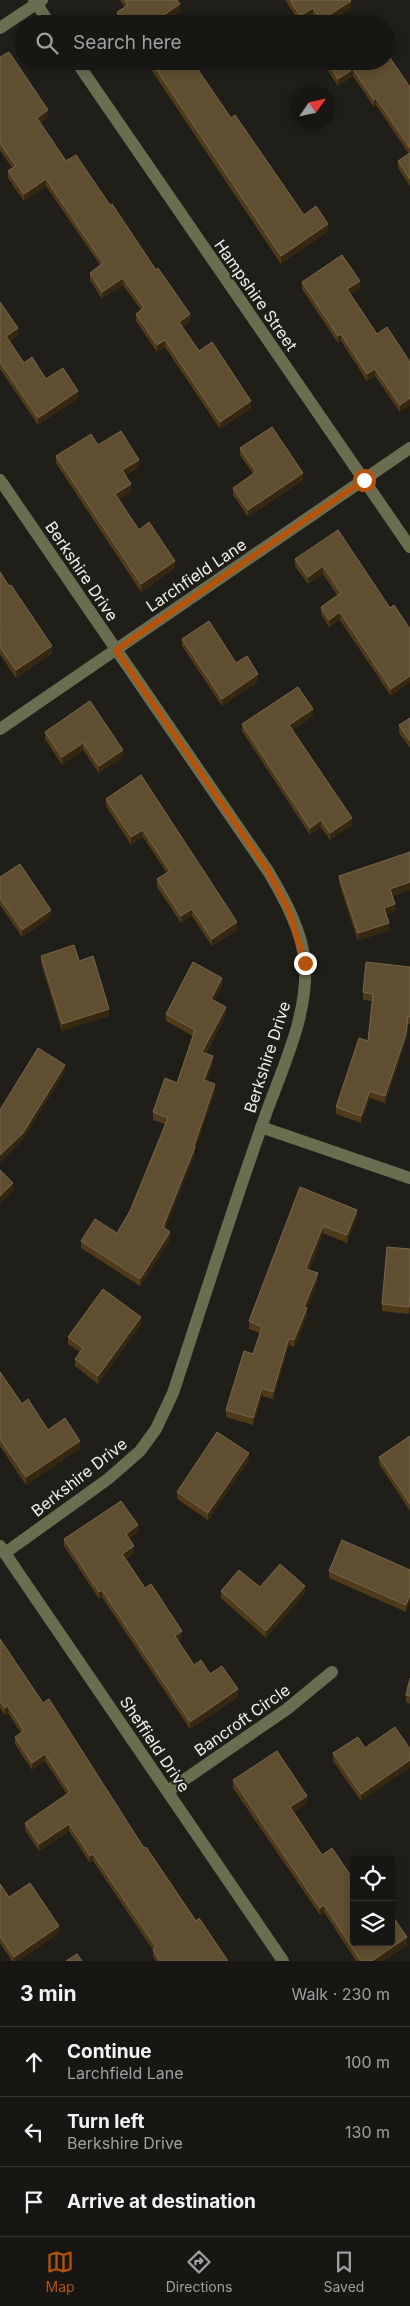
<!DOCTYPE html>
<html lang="en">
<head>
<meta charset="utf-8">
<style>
  :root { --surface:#181613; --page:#252321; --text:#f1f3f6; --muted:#9f9fa0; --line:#363533; --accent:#b45309 }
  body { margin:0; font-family:Inter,sans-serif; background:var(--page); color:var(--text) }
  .controls { position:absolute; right:15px; bottom:15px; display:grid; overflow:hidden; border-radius:5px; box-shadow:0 2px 8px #0003 }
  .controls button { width:45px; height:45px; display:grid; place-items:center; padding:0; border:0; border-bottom:1px solid var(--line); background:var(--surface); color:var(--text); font:25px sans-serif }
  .compass { position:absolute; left:290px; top:85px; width:45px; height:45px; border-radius:50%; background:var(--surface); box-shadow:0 2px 8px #0003; rotate:56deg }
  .stop { position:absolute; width:15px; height:15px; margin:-11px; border:4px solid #b45309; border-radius:50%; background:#fff }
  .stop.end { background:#b45309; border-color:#fff; box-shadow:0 1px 5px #0008 }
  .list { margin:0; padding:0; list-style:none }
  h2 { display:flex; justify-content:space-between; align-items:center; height:65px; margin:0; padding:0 20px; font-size:21px }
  h2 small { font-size:16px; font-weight:400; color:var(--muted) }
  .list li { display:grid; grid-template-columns:32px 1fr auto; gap:15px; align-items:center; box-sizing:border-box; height:70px; padding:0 20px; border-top:1px solid var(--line) }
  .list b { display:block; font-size:19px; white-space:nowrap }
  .list p { margin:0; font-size:16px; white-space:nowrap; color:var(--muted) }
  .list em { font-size:16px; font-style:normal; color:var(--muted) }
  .icon { flex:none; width:28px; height:28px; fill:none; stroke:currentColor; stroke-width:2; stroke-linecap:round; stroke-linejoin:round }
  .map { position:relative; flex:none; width:410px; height:1961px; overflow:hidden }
  .search { position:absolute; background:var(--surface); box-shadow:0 2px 8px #0003; left:15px; right:15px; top:15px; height:55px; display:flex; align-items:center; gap:12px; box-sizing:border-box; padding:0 18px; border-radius:28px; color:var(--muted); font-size:19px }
  .sheet { height:275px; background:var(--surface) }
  nav { display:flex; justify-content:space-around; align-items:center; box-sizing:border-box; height:70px; border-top:1px solid var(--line); background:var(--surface); font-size:14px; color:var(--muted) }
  nav a { display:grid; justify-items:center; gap:2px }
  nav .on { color:var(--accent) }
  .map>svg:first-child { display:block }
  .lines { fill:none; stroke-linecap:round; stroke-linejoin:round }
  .minor { stroke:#6a6e51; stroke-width:12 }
  .wall { fill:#4f3b1a }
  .shaded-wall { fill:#352710 }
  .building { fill:#604e30; stroke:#77674e }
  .route { stroke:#b45309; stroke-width:6 }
  .labels { text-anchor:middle; stroke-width:4; stroke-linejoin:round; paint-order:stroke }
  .street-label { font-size:16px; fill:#f0efeb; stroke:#201e19 }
</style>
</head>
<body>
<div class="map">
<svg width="410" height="1961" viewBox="0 0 410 1961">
  <rect width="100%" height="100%" fill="#201e19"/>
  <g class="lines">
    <g class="minor">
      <polyline points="34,0 50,24"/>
      <polyline points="0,28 42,0"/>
      <polyline points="76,61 410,547"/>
      <path d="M0,480L268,871C284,898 303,932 305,965C308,1021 278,1076 261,1128C230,1216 202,1305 173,1393L156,1429L140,1451L108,1479L5,1553"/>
      <polyline points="0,729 410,448"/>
      <polyline points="261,1127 410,1178"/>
      <polyline points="0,1546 283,1961"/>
      <polyline points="168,1791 287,1709 332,1672"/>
    </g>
  </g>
  <g class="wall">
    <polygon points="120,0 177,0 180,11 161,24 119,24 117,20 117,12 125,7"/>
    <polygon points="285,0 350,0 351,8 327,24 319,24 313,15 300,23"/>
    <polygon points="0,57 48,117 40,123 66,161 110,205 190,322 182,327 199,351 251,408 220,429 165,347 157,352 136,321 136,314 141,310 123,285 102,299 90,280 90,273 100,265 46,186 24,201 8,178 8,171 12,168 0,150"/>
    <polygon points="324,61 386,61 410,87 410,186 398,168 398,161 409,154 376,105 374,107 353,76 338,86 324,65"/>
    <polygon points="152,63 231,118 304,215 328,231 281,264 152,71"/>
    <polygon points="302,282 360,288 350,294 377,334 410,362 400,412 375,376 367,381 341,341 338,343 302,289"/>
    <polygon points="0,302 18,336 9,341 24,363 46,379 78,398 38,425 0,369"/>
    <polygon points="98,445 139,467 125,476 131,492 118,499 139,530 175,568 141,592 56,463 56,456"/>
    <polygon points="240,448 303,480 248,517 233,495 233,488 253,474 240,455"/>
    <polygon points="338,530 390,608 394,605 391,696 340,620 329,627 321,614 321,607 337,595 323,574 308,584 295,566 295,559"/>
    <polygon points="0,572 52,653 16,678 0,654"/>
    <polygon points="182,639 236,663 258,681 222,706 182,646"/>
    <polygon points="90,701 123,757 99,773 83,750 62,765 45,739 45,732"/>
    <polygon points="313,716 292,730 352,825 330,840 321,827 310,835 242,731 242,724"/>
    <polygon points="410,718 410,748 399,733 399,725"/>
    <polygon points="141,775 237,930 212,946 192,916 181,923 157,887 157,879 167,873 143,837 131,845 106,806 106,799"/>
    <polygon points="339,876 410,890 392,896 395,911 386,914 389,930 358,941 339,883"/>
    <polygon points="0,877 51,917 22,937 0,905"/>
    <polygon points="41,956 109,1016 62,1031 41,963"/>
    <polygon points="410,967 410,1024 408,1024 406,1041 385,1103 370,1098 361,1123 336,1114 336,1107 368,1041 372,1001 363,1000 363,992"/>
    <polygon points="222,985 214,1001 226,1015 206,1053 213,1063 206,1081 215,1091 195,1149 195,1154 165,1229 170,1240 140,1286 81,1248 81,1241 117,1233 130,1211 165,1124 153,1120 153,1112 177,1083 193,1036 166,1021 166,1014"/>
    <polygon points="300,1187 357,1217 347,1243 323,1233 309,1270 318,1280 307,1308 307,1316 294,1347 289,1345 273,1399 262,1396 253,1425 226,1417 226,1410 253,1354 260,1333 249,1329 249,1321"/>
    <polygon points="410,1249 410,1301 409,1314 382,1311 382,1304"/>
    <polygon points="141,1324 98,1384 75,1366 75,1359 80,1352 68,1344 68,1337"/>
    <polygon points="0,1372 22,1404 48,1430 80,1448 26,1485 0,1446"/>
    <polygon points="410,1436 410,1511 379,1464 379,1457"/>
    <polygon points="249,1460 208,1520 177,1499 177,1492"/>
    <polygon points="138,1533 129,1538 134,1553 126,1559 145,1588 182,1638 178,1641 194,1665 210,1674 238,1697 190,1729 102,1597 99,1599 64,1546 64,1539"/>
    <polygon points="410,1570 406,1612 329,1578 329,1571"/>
    <polygon points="260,1587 305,1593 266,1638 221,1598 221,1591"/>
    <polygon points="0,1639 43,1703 144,1848 196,1921 228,1961 156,1961 153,1957 153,1950 93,1861 90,1863 69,1831 39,1851 25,1830 25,1823 67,1794 45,1761 32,1770 15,1744 15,1737 21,1733 8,1713 5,1715 0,1708"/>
    <polygon points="410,1678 410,1704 406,1702 406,1695"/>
    <polygon points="365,1748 410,1749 410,1767 361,1801 333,1761 333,1753"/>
    <polygon points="233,1780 307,1803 294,1812 322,1855 351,1882 354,1942 407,1945 383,1961 356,1961 324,1912 320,1915 233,1788"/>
    <polygon points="0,1884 9,1897 59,1933 18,1961 12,1961 0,1943"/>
  </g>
  <g class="shaded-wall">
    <polygon points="351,1 351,8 327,24 321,24 321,20"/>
    <polygon points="180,4 180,11 161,24 150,24"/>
    <polygon points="313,8 313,15 300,23 300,16"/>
    <polygon points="353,69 353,76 338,86 338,79"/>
    <polygon points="376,98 376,105 374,107 374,100"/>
    <polygon points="48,110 48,117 37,125 37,118"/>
    <polygon points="46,179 46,186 24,201 24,194"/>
    <polygon points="328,224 328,231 281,264 281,256"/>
    <polygon points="123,278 123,285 102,299 102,292"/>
    <polygon points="360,281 360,288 347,297 347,289"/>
    <polygon points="190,314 190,322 179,330 179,322"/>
    <polygon points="18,328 18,336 6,344 6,336"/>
    <polygon points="341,334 341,341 338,343 338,336"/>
    <polygon points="165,340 165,347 157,352 157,345"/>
    <polygon points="375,369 375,376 367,381 367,374"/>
    <polygon points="78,391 78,398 38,425 38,418"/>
    <polygon points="410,398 410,406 400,412 400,405"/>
    <polygon points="251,401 251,408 220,429 220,422"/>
    <polygon points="139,460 139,467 122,478 122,470"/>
    <polygon points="303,473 303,480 248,517 248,510"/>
    <polygon points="131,484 131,492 115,502 115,494"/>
    <polygon points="175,561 175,568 141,592 141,584"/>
    <polygon points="323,566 323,574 308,584 308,577"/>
    <polygon points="340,612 340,620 329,627 329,620"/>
    <polygon points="52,646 52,653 16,678 16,670"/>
    <polygon points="258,674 258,681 222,706 222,699"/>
    <polygon points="410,676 410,683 391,696 391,689"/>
    <polygon points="313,709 313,716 289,732 289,725"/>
    <polygon points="83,743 83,750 62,765 62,757"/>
    <polygon points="123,750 123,757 99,773 99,766"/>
    <polygon points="352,818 352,825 330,840 330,833"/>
    <polygon points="321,820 321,827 310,835 310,828"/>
    <polygon points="143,830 143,837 131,845 131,837"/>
    <polygon points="410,882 410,890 390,896 390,889"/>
    <polygon points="395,904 395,911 384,915 384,908"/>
    <polygon points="192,909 192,916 181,923 181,916"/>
    <polygon points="51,910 51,917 22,937 22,930"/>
    <polygon points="237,922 237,930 212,946 212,939"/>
    <polygon points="389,923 389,930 358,941 358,933"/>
    <polygon points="222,978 222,985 211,1007 211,999"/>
    <polygon points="226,1007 226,1015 202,1059 202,1052"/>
    <polygon points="109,1009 109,1016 62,1031 62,1024"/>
    <polygon points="408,1016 406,1041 385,1103 385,1096"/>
    <polygon points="213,1056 213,1063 204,1088 204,1080"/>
    <polygon points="65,1065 65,1072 23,1140 0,1163 0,1155"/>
    <polygon points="215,1084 215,1091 195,1149 195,1154 163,1235 163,1227 194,1146"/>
    <polygon points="370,1091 370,1098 361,1123 361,1116"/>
    <polygon points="13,1183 13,1191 0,1204 0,1196"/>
    <polygon points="357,1210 357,1217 347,1243 347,1235"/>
    <polygon points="323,1226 323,1233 306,1276 306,1269"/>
    <polygon points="170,1232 170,1240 140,1286 140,1279"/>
    <polygon points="318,1273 318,1280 307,1308 307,1316 294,1347 294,1340 304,1307"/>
    <polygon points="141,1317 141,1324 98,1384 98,1376"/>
    <polygon points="289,1338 289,1345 273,1399 273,1392"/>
    <polygon points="262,1388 262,1396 253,1425 253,1418"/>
    <polygon points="80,1441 80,1448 26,1485 26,1477"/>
    <polygon points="249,1453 249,1460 208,1520 208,1513"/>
    <polygon points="138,1525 138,1533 126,1541 126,1534"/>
    <polygon points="134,1546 134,1553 122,1561 122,1554"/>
    <polygon points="305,1586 305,1593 266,1638 266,1631"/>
    <polygon points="102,1590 102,1597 99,1599 99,1592"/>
    <polygon points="410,1595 410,1602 406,1612 406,1605"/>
    <polygon points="182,1631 182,1638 175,1643 175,1636"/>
    <polygon points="238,1689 238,1697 190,1729 190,1722"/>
    <polygon points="8,1706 8,1713 5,1715 5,1708"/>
    <polygon points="45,1754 45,1761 32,1770 32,1763"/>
    <polygon points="410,1760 410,1767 361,1801 361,1794"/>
    <polygon points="307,1796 307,1803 290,1814 290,1807"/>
    <polygon points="69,1824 69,1831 39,1851 39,1844"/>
    <polygon points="93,1854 93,1861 90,1863 90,1856"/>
    <polygon points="324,1905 324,1912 320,1915 320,1908"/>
    <polygon points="59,1926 59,1933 18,1961 14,1961 14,1957"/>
    <polygon points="407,1937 407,1945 383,1961 372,1961"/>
  </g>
  <g class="building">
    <polygon points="125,0 177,0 180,4 150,24 124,24 117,12 128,5"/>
    <polygon points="290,0 350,0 351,1 321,20 313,8 300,16"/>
    <polygon points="9,52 48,110 37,118 66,161 76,155 110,205 112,204 156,270 158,268 190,314 179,322 199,351 212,342 251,401 220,422 165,340 157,345 136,314 144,308 123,278 102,292 90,273 103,263 46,179 24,194 8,171 16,166 0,143 0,57"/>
    <polygon points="386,52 410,87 410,148 376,98 374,100 353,69 338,79 327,61 386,61"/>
    <polygon points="155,61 192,61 231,118 235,115 304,215 316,206 328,224 281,256 152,63"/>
    <polygon points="410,153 410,179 398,161"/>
    <polygon points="342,255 360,281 347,289 377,334 387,327 410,362 410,398 400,405 375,369 367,374 341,334 338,336 302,282"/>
    <polygon points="0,302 18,328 6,336 24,363 32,357 46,379 63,368 78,391 38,418 0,362"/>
    <polygon points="272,427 303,473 248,510 233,488 256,472 240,448"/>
    <polygon points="121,431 139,460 122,470 131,484 115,494 139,530 149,522 175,561 141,584 56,456 91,434 98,445"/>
    <polygon points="338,530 390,608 394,605 410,629 410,676 391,689 340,612 329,620 321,607 341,593 323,566 308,577 295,559"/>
    <polygon points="0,572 9,586 11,585 52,646 16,670 0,647 0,628 2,627 0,623"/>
    <polygon points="209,621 236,663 247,656 258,674 222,699 182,639"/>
    <polygon points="298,687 313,709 289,725 352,818 330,833 321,820 310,828 242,724"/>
    <polygon points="90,701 123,750 99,766 83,743 62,757 45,732"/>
    <polygon points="410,718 410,741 399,725"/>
    <polygon points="141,775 237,922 212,939 192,909 181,916 157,879 170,871 143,830 131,837 106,799"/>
    <polygon points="410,852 410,882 390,889 395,904 384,908 389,923 358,933 339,876"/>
    <polygon points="20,864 51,910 22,930 0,898 0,877"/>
    <polygon points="74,945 79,961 93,956 109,1009 62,1024 41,956"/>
    <polygon points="193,962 222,978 211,999 226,1007 202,1052 213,1056 204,1080 215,1084 194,1146 195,1147 163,1227 170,1232 140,1279 81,1241 95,1219 117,1233 130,1211 168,1118 153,1112 165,1078 177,1083 195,1030 166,1014"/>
    <polygon points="366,962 410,967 410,1017 408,1016 406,1034 385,1096 370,1091 361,1116 336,1107 359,1038 368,1041 373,994 363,992"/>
    <polygon points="38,1048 65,1065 23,1133 0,1155 0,1110"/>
    <polygon points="0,1170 13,1183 0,1196"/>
    <polygon points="300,1187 357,1210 347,1235 323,1226 306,1269 318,1273 304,1307 307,1308 294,1340 289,1338 273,1392 262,1388 253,1418 226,1410 244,1351 253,1354 262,1327 249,1321"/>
    <polygon points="387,1247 410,1249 410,1294 409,1307 382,1304"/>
    <polygon points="103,1289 141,1317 98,1376 75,1359 83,1348 68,1337"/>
    <polygon points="0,1372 22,1404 28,1399 48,1430 65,1418 80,1441 26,1477 0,1439"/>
    <polygon points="217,1432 249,1453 208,1513 177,1492"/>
    <polygon points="410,1436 410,1504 379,1457"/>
    <polygon points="121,1501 138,1525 126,1534 134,1546 122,1554 145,1588 151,1584 182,1631 175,1636 194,1665 201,1660 210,1674 222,1666 238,1689 190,1722 102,1590 99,1592 64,1539"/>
    <polygon points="342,1540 410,1570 410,1595 406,1605 329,1571"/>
    <polygon points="280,1564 305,1586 266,1631 221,1591 239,1570 260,1587"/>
    <polygon points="0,1639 43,1703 49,1699 144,1848 146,1847 196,1921 199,1918 228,1961 160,1961 153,1950 156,1947 93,1854 90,1856 69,1824 39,1844 25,1823 70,1792 45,1754 32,1763 15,1737 24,1731 8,1706 5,1708 0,1701"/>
    <polygon points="410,1678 410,1696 406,1695"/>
    <polygon points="395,1727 410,1749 410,1760 361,1794 333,1753 358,1737 365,1748"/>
    <polygon points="277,1751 307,1796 290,1807 322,1855 332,1848 351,1876 348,1877 354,1886 354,1942 391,1942 391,1914 407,1937 372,1961 361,1961 324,1905 320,1908 233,1780"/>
    <polygon points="30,1883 59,1926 14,1957 0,1936 0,1884 9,1897"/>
    <polygon points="77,1954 82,1961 66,1961"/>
  </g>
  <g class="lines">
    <polyline class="route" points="305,963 289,911 268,871 116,650 364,480"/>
  </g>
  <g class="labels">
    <g class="street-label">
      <text transform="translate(256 295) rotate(55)" y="6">Hampshire Street</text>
      <text transform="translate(82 571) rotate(56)" y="6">Berkshire Drive</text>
      <text transform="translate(196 575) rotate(-34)" y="6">Larchfield Lane</text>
      <text transform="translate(267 1057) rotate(-72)" y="6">Berkshire Drive</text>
      <text transform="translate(79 1477) rotate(-38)" y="6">Berkshire Drive</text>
      <text transform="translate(242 1720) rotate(-35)" y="6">Bancroft Circle</text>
      <text transform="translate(155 1744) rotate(56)" y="6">Sheffield Drive</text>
    </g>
  </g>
</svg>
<div class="controls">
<button><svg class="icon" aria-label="locate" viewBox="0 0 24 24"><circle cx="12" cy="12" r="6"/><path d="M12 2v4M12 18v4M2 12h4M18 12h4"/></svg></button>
<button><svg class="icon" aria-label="layers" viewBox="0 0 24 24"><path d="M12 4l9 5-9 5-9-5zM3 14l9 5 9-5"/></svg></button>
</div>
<svg class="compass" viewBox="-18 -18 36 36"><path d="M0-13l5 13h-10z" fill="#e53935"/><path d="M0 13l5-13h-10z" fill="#9f9fa0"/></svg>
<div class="stop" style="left:364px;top:480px"></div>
<div class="stop end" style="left:305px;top:963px"></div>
<div class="search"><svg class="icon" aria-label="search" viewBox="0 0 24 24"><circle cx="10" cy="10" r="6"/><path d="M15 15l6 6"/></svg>Search here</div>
</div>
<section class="sheet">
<h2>3 min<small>Walk · 230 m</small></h2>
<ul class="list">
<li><svg class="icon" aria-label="ahead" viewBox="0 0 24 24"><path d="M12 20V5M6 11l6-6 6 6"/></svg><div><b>Continue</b><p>Larchfield Lane</p></div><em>100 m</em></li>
<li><svg class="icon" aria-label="left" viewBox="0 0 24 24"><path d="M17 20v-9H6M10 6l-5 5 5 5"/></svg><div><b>Turn left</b><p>Berkshire Drive</p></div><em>130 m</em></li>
<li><svg class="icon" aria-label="arrive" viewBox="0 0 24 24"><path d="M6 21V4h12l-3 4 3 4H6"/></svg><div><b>Arrive at destination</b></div></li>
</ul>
</section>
<nav>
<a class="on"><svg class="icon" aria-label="map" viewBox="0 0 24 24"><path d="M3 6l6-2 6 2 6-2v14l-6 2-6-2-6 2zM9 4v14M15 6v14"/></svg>Map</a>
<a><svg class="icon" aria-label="directions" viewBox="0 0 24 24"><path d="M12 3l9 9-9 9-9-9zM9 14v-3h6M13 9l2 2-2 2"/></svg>Directions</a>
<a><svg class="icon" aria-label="saved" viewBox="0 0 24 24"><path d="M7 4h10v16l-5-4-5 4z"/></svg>Saved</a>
</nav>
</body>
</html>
